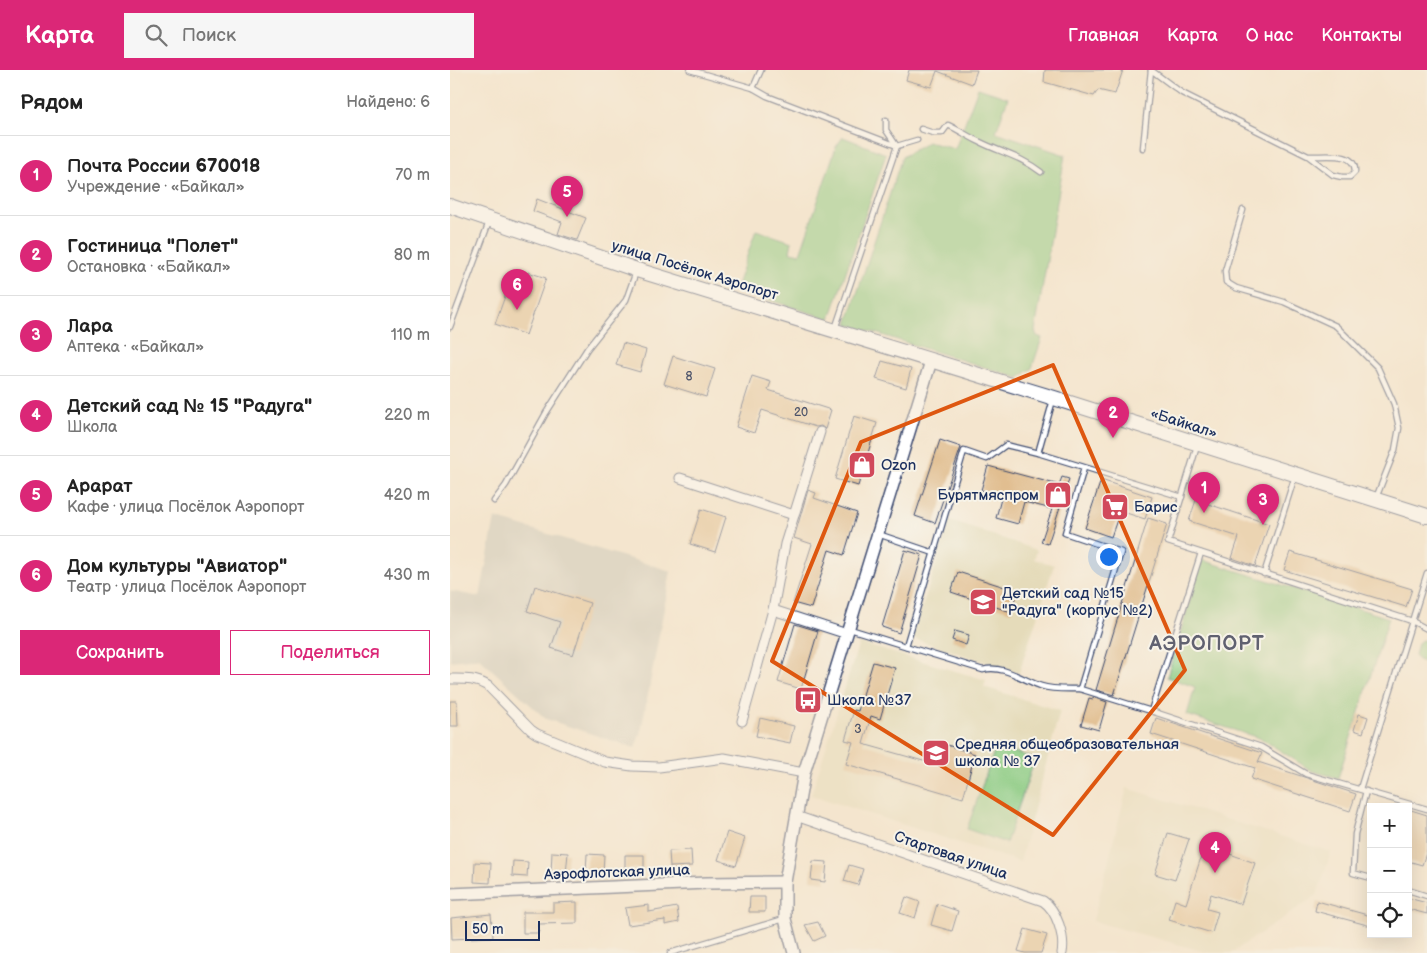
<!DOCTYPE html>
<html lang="ru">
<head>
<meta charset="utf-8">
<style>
  :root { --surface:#fff; --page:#f6f6f6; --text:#222; --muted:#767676; --line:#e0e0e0; --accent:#db2777 }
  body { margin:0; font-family:"Balsamiq Sans",sans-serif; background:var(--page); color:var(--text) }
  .controls { position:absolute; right:15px; bottom:15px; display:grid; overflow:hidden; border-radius:0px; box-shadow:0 5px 20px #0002 }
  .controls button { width:45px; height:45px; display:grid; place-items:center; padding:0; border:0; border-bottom:1px solid var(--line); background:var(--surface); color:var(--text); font:25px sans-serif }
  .scale { position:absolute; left:15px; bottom:12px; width:75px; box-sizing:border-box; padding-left:5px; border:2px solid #1b2f5e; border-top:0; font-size:14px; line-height:18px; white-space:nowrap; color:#1b2f5e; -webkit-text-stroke:4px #f7f3e8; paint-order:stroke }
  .you { position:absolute; left:658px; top:486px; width:18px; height:18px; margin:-12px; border:4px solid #fff; border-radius:50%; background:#1a73e8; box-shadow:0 0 0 8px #1a73e833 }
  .badge { display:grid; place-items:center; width:32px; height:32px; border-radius:50%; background:var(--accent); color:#fff; font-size:16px; font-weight:700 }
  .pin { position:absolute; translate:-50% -41px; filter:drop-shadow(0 1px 2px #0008) }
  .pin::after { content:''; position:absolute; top:26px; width:18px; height:15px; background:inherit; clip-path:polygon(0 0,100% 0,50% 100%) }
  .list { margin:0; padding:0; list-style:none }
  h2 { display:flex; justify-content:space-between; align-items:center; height:65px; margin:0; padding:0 20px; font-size:21px }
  h2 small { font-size:16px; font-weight:400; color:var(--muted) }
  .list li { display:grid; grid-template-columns:32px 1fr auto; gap:15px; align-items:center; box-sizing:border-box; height:80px; padding:0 20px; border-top:1px solid var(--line) }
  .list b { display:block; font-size:19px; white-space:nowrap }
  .list p { margin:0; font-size:16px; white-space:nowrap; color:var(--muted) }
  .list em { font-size:16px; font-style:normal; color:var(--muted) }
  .actions { display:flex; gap:10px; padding:15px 20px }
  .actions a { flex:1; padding:11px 0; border:1px solid var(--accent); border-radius:0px; text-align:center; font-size:18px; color:var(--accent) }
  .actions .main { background:var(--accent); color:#fff }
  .icon { flex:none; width:28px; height:28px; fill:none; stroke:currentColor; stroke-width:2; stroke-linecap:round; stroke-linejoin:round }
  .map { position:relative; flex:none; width:977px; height:883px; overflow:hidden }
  header { display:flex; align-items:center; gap:30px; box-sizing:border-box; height:70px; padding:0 25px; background:var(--accent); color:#fff }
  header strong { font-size:24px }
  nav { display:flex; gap:28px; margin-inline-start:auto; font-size:18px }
  .search { width:350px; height:45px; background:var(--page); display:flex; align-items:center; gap:12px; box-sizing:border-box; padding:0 18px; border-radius:0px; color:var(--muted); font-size:19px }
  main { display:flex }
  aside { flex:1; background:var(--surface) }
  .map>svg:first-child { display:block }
  .built { fill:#e5dbba }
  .industrial { fill:#c7c5b8 }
  .green { fill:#8aca81; stroke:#527c70 }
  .building { fill:#e1be90 }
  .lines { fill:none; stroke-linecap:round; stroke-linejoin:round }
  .service-casing { stroke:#3c4a6f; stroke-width:7 }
  .minor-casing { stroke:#3c4a6f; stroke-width:11 }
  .secondary-casing { stroke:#3c4a6f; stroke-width:14 }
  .trunk-casing { stroke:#3c4a6f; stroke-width:16 }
  .service { stroke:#fff; stroke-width:4.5 }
  .minor { stroke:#fff; stroke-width:9 }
  .secondary { stroke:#fff; stroke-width:11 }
  .trunk { stroke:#fff; stroke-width:14 }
  .marked { fill:none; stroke:#de5710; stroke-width:4; stroke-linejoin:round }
  .labels { text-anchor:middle; stroke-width:4; stroke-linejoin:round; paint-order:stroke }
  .number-label { font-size:12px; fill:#4c536a }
  .street-label { font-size:15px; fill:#1b2f5e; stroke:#f7f3e8 }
  .poi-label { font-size:15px; fill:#1b2f5e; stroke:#f7f3e8; text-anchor:start }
  .district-label { font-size:20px; font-weight:bold; letter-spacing:1px; fill:#606170; stroke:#f7f3e8 }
</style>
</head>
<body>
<header>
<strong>Карта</strong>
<div class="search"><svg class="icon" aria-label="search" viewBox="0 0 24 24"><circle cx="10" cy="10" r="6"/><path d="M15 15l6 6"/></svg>Поиск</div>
<nav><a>Главная</a><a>Карта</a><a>О нас</a><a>Контакты</a></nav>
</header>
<main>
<aside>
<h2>Рядом<small>Найдено: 6</small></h2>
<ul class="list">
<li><span class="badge">1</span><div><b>Почта России 670018</b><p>Учреждение · «Байкал»</p></div><em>70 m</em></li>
<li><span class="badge">2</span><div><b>Гостиница &quot;Полет&quot;</b><p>Остановка · «Байкал»</p></div><em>80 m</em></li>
<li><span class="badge">3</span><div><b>Лара</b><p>Аптека · «Байкал»</p></div><em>110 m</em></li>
<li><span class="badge">4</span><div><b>Детский сад № 15 &quot;Радуга&quot;</b><p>Школа</p></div><em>220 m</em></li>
<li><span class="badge">5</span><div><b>Арарат</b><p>Кафе · улица Посёлок Аэропорт</p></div><em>420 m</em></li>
<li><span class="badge">6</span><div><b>Дом культуры &quot;Авиатор&quot;</b><p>Театр · улица Посёлок Аэропорт</p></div><em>430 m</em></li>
</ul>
<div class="actions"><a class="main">Сохранить</a><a>Поделиться</a></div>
</aside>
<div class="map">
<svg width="977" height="883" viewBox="0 0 977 883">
  <rect width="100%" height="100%" fill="#f7f3e8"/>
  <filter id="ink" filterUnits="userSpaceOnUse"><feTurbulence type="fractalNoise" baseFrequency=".02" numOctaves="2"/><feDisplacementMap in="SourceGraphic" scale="10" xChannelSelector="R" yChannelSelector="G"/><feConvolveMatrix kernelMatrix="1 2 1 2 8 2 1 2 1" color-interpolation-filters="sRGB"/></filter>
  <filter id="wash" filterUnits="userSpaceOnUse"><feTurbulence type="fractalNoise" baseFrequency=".0096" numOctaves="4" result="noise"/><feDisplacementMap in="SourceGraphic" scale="20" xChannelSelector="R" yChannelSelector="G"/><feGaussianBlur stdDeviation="1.12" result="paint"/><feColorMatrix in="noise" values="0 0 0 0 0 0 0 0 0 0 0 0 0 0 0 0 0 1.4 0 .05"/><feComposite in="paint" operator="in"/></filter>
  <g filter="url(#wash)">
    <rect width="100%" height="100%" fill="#f4e5ce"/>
    <g class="built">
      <polygon points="500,451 587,480 584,489 604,495 569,603 462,568"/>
      <polygon points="409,573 536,610 534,617 610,641 570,792 361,725"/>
      <polygon points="677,718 881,782 867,825 781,883 760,883 643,851"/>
    </g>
    <polygon class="industrial" points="45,448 221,501 191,661 185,678 96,649 29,588 0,591 0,521 30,527"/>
    <g class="green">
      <polygon points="528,18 558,28 546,62 615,85 585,261 587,266 592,268 582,298 569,308 397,254 452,87 478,72 505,79"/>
      <polygon points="393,67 436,84 380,249 313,228 285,221 306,160 342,172 340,182 350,184 386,77"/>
      <polygon points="752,490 939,548 888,708 862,701 812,669 737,645 745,617 717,607"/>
      <polygon points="972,570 977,571 977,593 968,590 965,585 968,573"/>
      <polygon points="546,676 585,689 556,773 517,759"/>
    </g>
    <g id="blocks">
      <g class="building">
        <polygon points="459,0 527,0 522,14 487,1 481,17 456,10"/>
        <polygon points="595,0 673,0 665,24 648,20 644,26 594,12"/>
        <polygon points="87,129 136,148 127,170 108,164 112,152 83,141"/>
        <polygon points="78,202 96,208 76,265 45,254 59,215 72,220"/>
        <polygon points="173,273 196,280 190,302 166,295"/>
        <polygon points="223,286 265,299 256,327 214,314"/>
        <polygon points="432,291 461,299 456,318 426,309"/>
        <polygon points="302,306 321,312 318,320 381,340 375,359 371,356 366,357 312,340 304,363 286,357"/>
        <polygon points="404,346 427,353 408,416 385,409"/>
        <polygon points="490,370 511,377 485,453 465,446"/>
        <polygon points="538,396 609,415 612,407 619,409 598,474 591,472 602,439 574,432 568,454 546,448 552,425 531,420"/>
        <polygon points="651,410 702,427 695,449 670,441 661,467 635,458"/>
        <polygon points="358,420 366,423 364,428 407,443 394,485 379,480 361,538 343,533 362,474 344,468"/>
        <polygon points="746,430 819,454 805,496 782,488 789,467 739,451"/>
        <polygon points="251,439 276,447 265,482 240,474"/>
        <polygon points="698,448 717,454 664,625 646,620"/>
        <polygon points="455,480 472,485 449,563 432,557"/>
        <polygon points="840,482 962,519 956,537 834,500"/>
        <polygon points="508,502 567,521 561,542 501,522"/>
        <polygon points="85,516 140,533 123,585 101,578 110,552 77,541"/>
        <polygon points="345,554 368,561 351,619 328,612"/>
        <polygon points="505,561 519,565 516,575 502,570"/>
        <polygon points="423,592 445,598 430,649 421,646 413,674 491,696 497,675 525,684 513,728 396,694 403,672 395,670 404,640 408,641"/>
        <polygon points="643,627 657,632 649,660 631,655 639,628 643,629"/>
        <polygon points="0,631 7,631 8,656 0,656"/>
        <polygon points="909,644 918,647 913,663 904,660"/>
        <polygon points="310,648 344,656 340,673 306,666"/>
        <polygon points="706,648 812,683 808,692 906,724 900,741 801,709 805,698 701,664"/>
        <polygon points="958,739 977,745 977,780 972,795 958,791"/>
        <polygon points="277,762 295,768 286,796 268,790"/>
        <polygon points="718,763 739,769 725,810 705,804"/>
        <polygon points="755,775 805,793 791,834 761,824 757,839 768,842 762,863 719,850 725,830 736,834"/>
        <polygon points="241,780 242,796 220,797 219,781"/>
        <polygon points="102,782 118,783 116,804 101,803"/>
        <polygon points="137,784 154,785 153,803 136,803"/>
        <polygon points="175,785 194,785 194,798 175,799"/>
        <polygon points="63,791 78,792 77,807 62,806"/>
        <polygon points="363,791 377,792 375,812 361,810"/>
        <polygon points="25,792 41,793 40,813 24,812"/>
        <polygon points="399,795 413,799 408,815 394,811"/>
        <polygon points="300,827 315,827 315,842 299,842"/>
        <polygon points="456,827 470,832 465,848 450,843"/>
        <polygon points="958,828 977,833 977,844 958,839"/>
        <polygon points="867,831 921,846 921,856 865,841"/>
        <polygon points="127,832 127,853 89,854 89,863 73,863 73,842 103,842 103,833"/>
        <polygon points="487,834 508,841 502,861 481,855"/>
        <polygon points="199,835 199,842 227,837 229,852 215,855 215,850 178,855 175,838"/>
        <polygon points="41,844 43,867 2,869 1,848"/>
        <polygon points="368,852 375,866 364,871 355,855"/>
        <polygon points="575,859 597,865 591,883 575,883 568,881"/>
      </g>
    </g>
  </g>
  <g filter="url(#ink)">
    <use href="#blocks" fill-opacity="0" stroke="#3c4a6f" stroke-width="1"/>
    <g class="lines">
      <g class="service-casing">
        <g id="service">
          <polyline points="240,0 303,18 317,26 447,76"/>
          <path d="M701,0L732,23L858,86L883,105L892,107H900L905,102C906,80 874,87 858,86"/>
          <polyline points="303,18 311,0"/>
          <polyline points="436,50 436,60 446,75"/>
          <path d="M471,59L483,63H492L498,55C509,60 519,67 530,72C552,83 570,86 591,102"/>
          <polyline points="693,78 701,0"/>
          <polyline points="793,140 775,201 776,212 786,218 834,232 886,256 928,298 944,334 949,358 945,380 926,428"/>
          <polyline points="0,257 39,152"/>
          <polyline points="385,259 447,76 467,70"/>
          <polyline points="603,330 588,383 732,427"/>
          <polyline points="747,376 718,472 962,551 977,559"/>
          <polyline points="634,398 615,463 671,482 630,619 701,641"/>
          <polyline points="44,431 56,415 96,343 137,279 176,230 186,202"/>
          <polyline points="428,464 484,483"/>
          <polyline points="751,483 701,641 811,677 856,704 977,739"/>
          <polyline points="814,504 845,406"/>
          <path d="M400,559L533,600C552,594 573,610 591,616C603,620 618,619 630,619"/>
          <polyline points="456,576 514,381 537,389 556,375 588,383"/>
          <polyline points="910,719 977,503"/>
          <polyline points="916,721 905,764 903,803 921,808"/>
          <polyline points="958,820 977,826"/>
          <polyline points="220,883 334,849"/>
        </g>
      </g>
      <g class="minor-casing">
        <g id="minor">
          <polyline points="370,362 335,474 323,540 397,564"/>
          <polyline points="230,408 344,445"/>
          <path d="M0,609C14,609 25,608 38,616L81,660L87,664L155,692L182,696L209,697L274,688L354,703"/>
          <polyline points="292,651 323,540"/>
          <path d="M346,746L593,831C607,840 615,867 612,883"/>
        </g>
      </g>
      <g class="secondary-casing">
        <g id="secondary">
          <polyline points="0,824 257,813 335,812"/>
          <polyline points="344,883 335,849 335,812 354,703 481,291"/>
        </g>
      </g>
      <g class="trunk-casing">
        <polyline id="trunk" points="0,136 187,200 604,328 977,446"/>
      </g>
      <use href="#service" class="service"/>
      <use href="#minor" class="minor"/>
      <use href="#secondary" class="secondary"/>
      <use href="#trunk" class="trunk"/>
    </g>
  </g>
  <path d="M0 0H977V883H0ZM603,295L735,600L603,765L322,591L411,372Z" fill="#f4e5ce" fill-opacity=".55" fill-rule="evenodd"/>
  <path class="marked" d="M603,295L735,600L603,765L322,591L411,372Z"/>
  <defs>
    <g id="shop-square" transform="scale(1.4375)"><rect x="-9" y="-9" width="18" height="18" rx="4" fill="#d1495b" stroke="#f7f3e8"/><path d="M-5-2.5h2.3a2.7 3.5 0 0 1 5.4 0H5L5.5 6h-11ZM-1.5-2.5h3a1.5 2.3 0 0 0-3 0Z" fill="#fff"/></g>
    <g id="supermarket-square" transform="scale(1.4375)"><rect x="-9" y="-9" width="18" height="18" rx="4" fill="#d1495b" stroke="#f7f3e8"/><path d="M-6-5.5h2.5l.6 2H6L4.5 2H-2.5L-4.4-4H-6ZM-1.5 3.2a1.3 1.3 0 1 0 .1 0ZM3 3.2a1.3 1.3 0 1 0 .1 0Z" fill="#fff"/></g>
    <g id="school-square" transform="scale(1.4375)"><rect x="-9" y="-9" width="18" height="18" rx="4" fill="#d1495b" stroke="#f7f3e8"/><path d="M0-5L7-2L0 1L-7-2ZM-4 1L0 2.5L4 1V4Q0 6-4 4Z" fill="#fff"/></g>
    <g id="bus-square" transform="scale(1.4375)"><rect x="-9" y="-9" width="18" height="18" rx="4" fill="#d1495b" stroke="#f7f3e8"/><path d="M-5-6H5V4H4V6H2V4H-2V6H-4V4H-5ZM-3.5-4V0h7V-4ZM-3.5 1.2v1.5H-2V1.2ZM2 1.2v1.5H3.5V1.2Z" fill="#fff"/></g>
  </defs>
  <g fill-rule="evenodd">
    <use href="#shop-square" x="412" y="395"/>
    <use href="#shop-square" x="608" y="425"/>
    <use href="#supermarket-square" x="665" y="437"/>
    <use href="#school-square" x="533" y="532"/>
    <use href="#bus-square" x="358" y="630"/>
    <use href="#school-square" x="486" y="683"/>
  </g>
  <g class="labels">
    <g class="number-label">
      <text x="239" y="310">8</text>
      <text x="351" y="346">20</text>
      <text x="408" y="663">3</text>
    </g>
    <g class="street-label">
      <text transform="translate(245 200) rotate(17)" y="5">улица Посёлок Аэропорт</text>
      <text transform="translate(734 353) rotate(18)" y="5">«Байкал»</text>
      <text transform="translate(501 785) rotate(19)" y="5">Стартовая улица</text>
      <text transform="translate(167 802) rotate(-2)" y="5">Аэрофлотская улица</text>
    </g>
    <g class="poi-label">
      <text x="431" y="400">Ozon</text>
      <text x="589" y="430" text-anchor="end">Бурятмяспром</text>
      <text x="684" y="442">Барис</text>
      <text x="552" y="528">Детский сад №15<tspan x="552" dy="17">"Радуга" (корпус №2)</tspan></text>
      <text x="377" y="635">Школа №37</text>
      <text x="505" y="679">Средняя общеобразовательная<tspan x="505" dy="17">школа № 37</tspan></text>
    </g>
    <g class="district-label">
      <text x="757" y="580">АЭРОПОРТ</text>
    </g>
  </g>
</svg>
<div class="controls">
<button>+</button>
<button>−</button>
<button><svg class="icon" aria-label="locate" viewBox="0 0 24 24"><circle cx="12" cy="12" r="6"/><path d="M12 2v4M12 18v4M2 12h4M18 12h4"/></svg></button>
</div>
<div class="scale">50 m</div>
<div class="you"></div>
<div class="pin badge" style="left:754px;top:443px">1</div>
<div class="pin badge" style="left:663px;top:368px">2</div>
<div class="pin badge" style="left:813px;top:455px">3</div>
<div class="pin badge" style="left:765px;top:803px">4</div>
<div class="pin badge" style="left:117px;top:147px">5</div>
<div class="pin badge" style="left:67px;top:240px">6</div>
</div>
</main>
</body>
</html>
